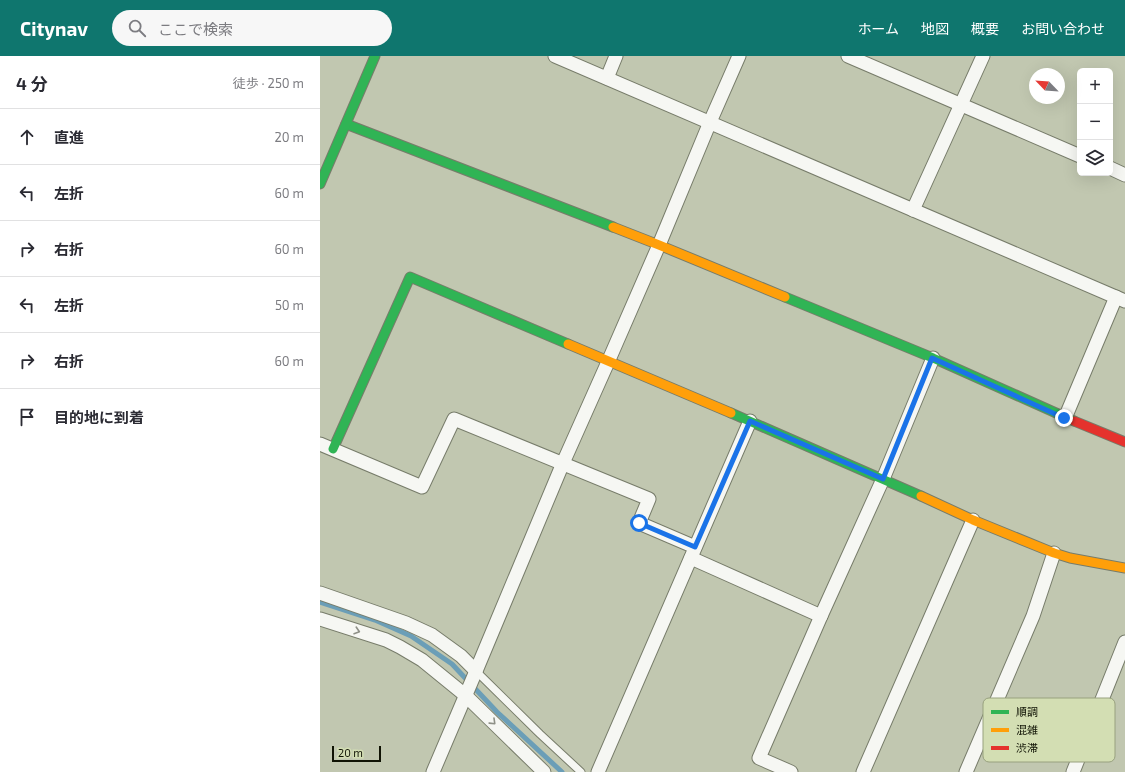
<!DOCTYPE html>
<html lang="ja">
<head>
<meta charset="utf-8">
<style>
  :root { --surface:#fff; --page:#f7f7f7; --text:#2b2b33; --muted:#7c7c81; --line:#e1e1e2; --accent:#0f766e }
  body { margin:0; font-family:"Exo 2","Noto Sans JP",sans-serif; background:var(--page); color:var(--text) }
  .controls { position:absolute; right:12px; top:12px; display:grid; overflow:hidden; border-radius:6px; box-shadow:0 4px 16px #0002 }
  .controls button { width:36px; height:36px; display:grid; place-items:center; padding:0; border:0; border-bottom:1px solid var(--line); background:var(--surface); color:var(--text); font:20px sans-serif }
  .compass { position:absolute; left:709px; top:12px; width:36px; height:36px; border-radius:50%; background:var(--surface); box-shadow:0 4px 16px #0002; rotate:295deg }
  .scale { position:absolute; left:12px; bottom:10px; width:49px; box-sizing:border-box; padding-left:4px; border:2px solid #101304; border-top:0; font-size:11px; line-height:14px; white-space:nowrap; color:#101304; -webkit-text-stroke:3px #d3deb3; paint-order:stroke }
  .stop { position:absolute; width:12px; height:12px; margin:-9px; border:3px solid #1a73e8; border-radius:50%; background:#fff }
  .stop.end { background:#1a73e8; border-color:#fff; box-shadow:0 1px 4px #0008 }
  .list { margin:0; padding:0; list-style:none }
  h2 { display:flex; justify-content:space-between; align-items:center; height:52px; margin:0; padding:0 16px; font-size:17px }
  h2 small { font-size:13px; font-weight:400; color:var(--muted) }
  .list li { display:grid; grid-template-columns:26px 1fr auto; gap:12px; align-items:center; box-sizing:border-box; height:56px; padding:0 16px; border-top:1px solid var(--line) }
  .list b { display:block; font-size:15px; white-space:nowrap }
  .list em { font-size:13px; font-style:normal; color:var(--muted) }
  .icon { flex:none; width:22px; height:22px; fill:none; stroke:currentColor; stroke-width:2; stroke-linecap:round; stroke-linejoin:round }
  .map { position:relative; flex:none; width:805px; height:716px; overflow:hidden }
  header { display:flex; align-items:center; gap:24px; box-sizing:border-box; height:56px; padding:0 20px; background:var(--accent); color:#fff }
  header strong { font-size:19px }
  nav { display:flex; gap:22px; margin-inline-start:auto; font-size:14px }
  .search { width:280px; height:36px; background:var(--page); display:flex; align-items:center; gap:10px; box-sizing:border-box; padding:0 14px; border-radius:22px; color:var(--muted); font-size:15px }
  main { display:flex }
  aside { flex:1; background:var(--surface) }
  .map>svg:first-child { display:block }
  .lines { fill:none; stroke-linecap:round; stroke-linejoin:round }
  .stream { stroke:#6b9eb7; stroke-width:5 }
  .lane-casing { stroke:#777c6a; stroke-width:9 }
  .street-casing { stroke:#777c6a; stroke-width:15 }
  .fast-casing { stroke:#777c6a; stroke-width:11 }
  .slow-casing { stroke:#777c6a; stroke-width:11 }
  .jam-casing { stroke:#777c6a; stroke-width:11 }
  .lane { stroke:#f6f7f3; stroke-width:7 }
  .street { stroke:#f6f7f3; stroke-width:13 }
  .fast { stroke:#30b455; stroke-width:9 }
  .slow { stroke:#ff9f0a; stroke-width:9 }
  .jam { stroke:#e5322d; stroke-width:9 }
  .oneway { stroke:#8e9087 }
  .route { stroke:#1a73e8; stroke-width:5 }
  .key { fill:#d3deb3; stroke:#98a17e; stroke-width:1 }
  .key-label { font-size:11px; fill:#101304 }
</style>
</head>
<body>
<header>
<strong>Citynav</strong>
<div class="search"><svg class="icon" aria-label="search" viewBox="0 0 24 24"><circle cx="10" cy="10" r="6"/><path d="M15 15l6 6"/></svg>ここで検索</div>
<nav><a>ホーム</a><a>地図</a><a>概要</a><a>お問い合わせ</a></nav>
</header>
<main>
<aside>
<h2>4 分<small>徒歩 · 250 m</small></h2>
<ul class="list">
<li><svg class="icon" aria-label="ahead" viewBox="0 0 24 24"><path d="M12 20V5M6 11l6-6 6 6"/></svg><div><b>直進</b></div><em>20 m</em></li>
<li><svg class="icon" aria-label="left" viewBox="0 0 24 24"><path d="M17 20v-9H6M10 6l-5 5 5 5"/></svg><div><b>左折</b></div><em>60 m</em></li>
<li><svg class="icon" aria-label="right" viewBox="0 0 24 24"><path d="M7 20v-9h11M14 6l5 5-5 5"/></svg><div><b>右折</b></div><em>60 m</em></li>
<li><svg class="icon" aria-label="left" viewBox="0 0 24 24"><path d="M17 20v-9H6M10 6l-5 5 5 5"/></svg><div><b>左折</b></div><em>50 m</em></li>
<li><svg class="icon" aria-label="right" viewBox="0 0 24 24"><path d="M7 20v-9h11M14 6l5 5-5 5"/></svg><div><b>右折</b></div><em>60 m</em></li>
<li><svg class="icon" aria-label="arrive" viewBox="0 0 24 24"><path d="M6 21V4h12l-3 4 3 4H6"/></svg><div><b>目的地に到着</b></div></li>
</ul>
</aside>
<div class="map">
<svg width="805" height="716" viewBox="0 0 805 716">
  <rect width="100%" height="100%" fill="#c1c7b0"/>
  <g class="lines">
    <polyline class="stream" points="0,546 55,564 91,580 132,608 177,656 242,716"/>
    <g class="lane-casing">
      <polyline id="lane" points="156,615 220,678 261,716"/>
    </g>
    <g class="street-casing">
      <g id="street">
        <polyline points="235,0 805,245"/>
        <polyline points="528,0 760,100"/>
        <polyline points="287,22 296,0"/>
        <polyline points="790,112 805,119"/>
        <polyline points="593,154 663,0"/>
        <polyline points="745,362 796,241"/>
        <polyline points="0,388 102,431 134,363 329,443 319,467 375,491"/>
        <polyline points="371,502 501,560"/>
        <polyline points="0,537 86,567 112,579 141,600 156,615"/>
        <polyline points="0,563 66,584 80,591 102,604 145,639 224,716"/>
        <polyline points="113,716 156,615 243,407 288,306 339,189 390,66 419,0"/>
        <polyline points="278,716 430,365"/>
        <polyline points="471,716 439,702 501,560 563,423 613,302"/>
        <polyline points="543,716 653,464"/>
        <polyline points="646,716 713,560 734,497"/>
        <polyline points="753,716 805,586"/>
      </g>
    </g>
    <g class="fast-casing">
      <g id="fast">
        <polyline points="26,68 293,171"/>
        <polyline points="0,128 55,0"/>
        <polyline points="465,241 613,302 754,365"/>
        <polyline points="411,357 601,440"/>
        <polyline points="13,393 90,221 248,288"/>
      </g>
    </g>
    <g class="slow-casing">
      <g id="slow">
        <polyline points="293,171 339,189 465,241"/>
        <polyline points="248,288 411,357"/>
        <polyline points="601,440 653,464 734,497 750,502 805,512"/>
      </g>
    </g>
    <g class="jam-casing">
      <polyline id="jam" points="754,365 805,386"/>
    </g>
    <use href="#lane" class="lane"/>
    <use href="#street" class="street"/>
    <use href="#fast" class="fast"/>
    <use href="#slow" class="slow"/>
    <use href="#jam" class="jam"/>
  </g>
  <defs><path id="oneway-chevron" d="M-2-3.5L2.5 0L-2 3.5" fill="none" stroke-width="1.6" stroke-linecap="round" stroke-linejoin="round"/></defs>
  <g class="oneway">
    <use href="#oneway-chevron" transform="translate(37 575) rotate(18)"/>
    <use href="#oneway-chevron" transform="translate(173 666) rotate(44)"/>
  </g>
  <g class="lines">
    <polyline class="route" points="319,467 375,491 430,365 563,423 612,302 744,362"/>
  </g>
  <rect x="663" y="642" width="132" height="64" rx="6" class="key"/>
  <rect x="671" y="654" width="18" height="4" fill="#30b455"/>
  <rect x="671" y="672" width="18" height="4" fill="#ff9f0a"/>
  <rect x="671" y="690" width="18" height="4" fill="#e5322d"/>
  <g class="key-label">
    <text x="696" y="660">順調</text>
    <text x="696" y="678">混雑</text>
    <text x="696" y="696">渋滞</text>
  </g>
</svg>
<div class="controls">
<button>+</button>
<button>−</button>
<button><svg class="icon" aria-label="layers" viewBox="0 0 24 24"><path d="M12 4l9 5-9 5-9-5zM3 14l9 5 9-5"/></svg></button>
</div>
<svg class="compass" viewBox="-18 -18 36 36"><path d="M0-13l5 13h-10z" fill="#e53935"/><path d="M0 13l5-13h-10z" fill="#7c7c81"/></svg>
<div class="scale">20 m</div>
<div class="stop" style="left:319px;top:467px"></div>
<div class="stop end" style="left:744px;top:362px"></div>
</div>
</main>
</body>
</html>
